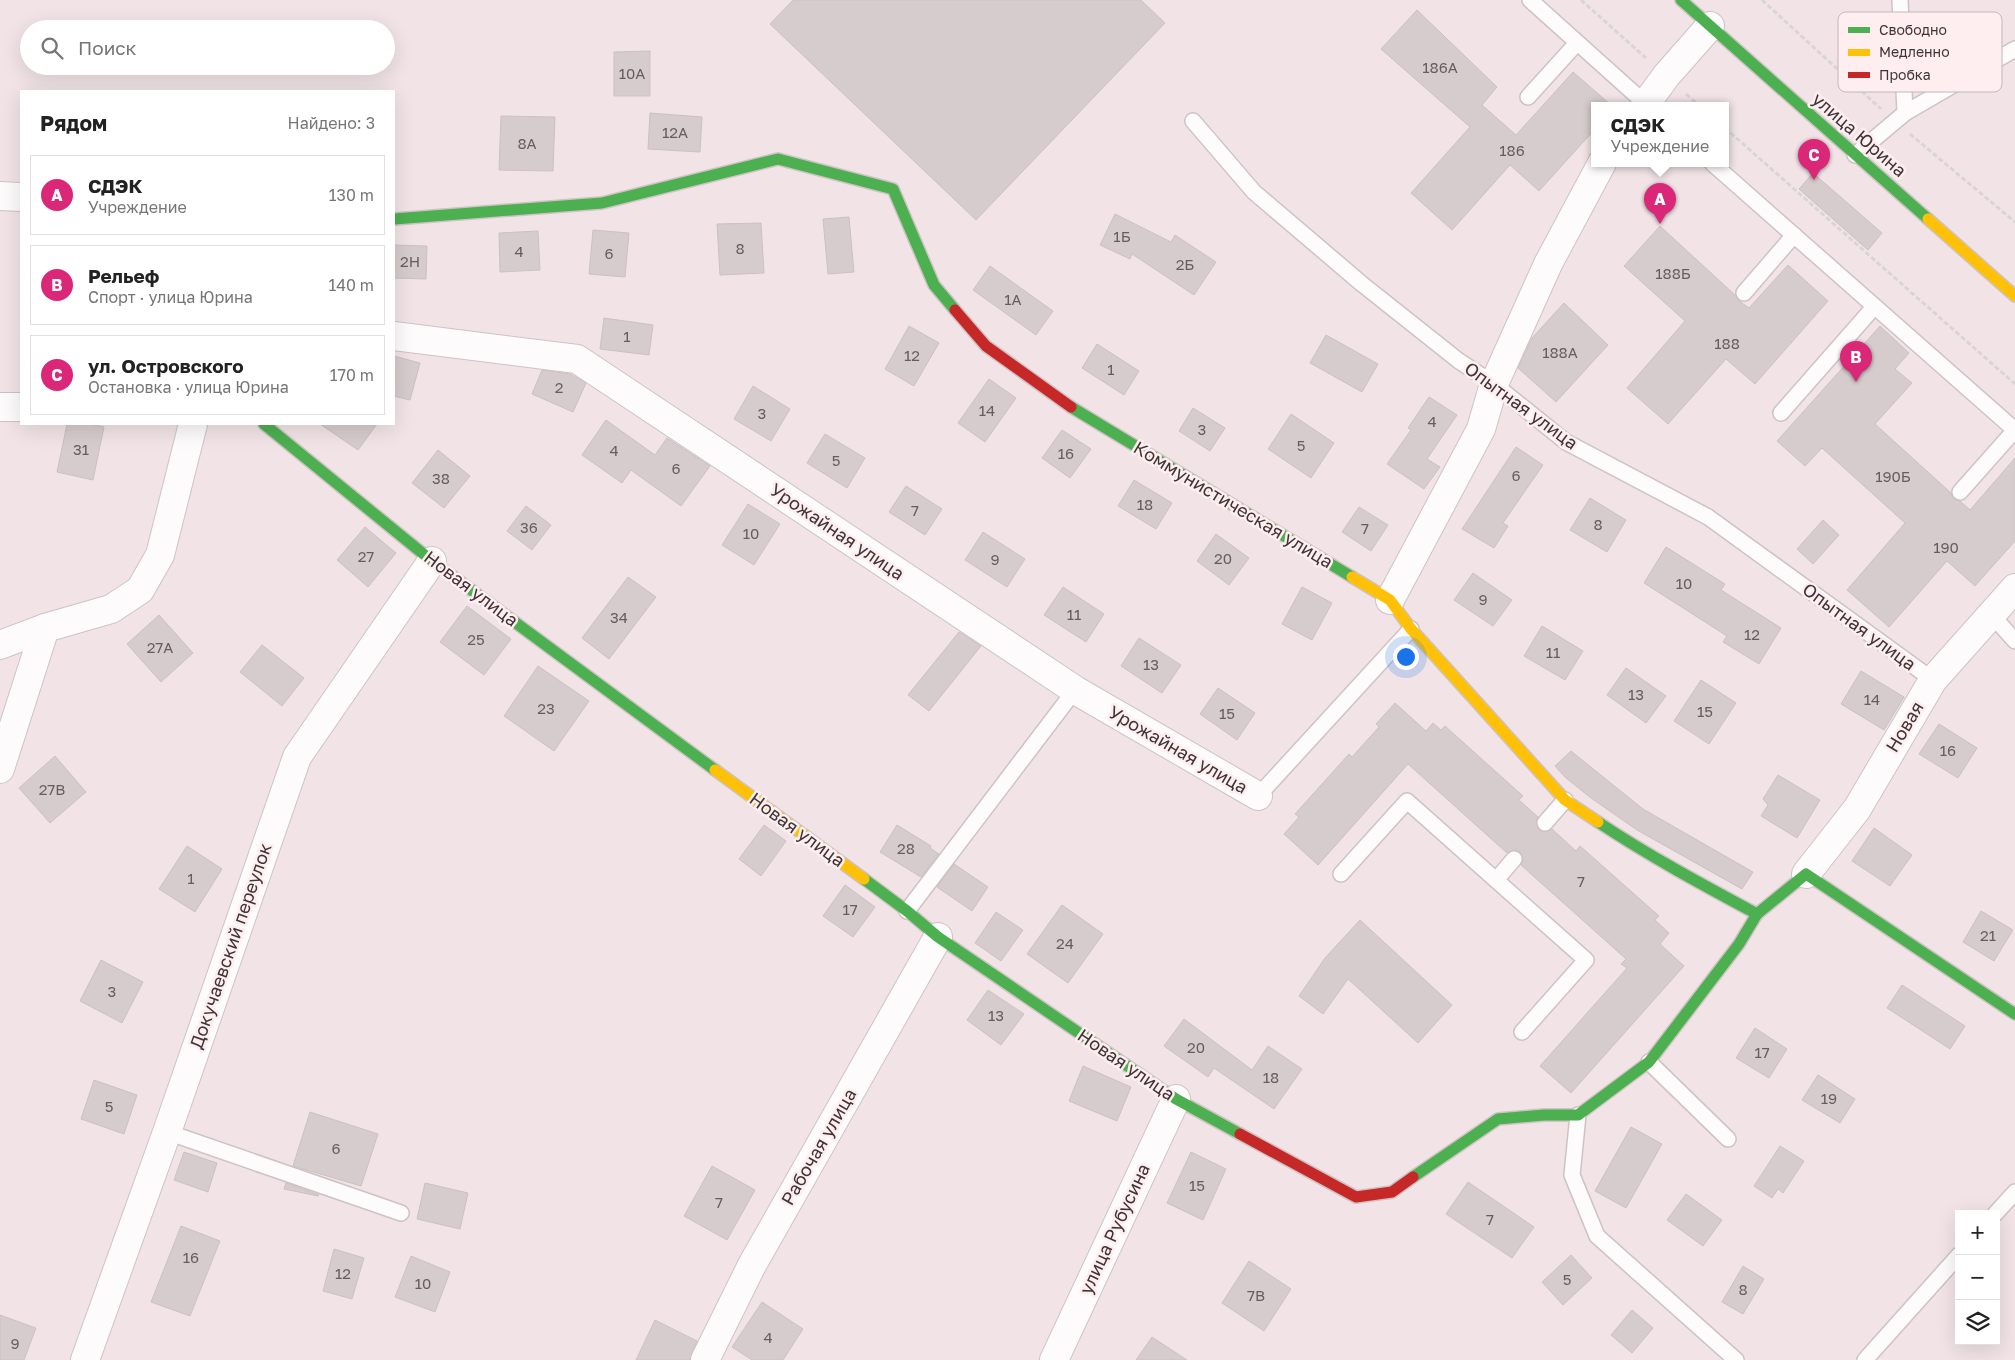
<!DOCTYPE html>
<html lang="ru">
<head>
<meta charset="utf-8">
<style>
  :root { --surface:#fff; --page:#f6f6f6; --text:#222; --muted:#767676; --line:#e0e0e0; --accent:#db2777 }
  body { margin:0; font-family:"Golos Text",sans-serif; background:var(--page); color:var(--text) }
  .controls { position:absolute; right:15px; bottom:15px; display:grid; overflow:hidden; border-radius:0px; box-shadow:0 5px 20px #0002 }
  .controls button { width:45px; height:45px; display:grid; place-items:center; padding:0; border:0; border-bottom:1px solid var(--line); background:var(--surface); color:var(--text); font:25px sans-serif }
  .you { position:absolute; left:1405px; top:656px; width:18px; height:18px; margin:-12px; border:4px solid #fff; border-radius:50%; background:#1a73e8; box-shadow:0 0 0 8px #1a73e833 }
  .badge { display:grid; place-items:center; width:32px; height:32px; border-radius:50%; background:var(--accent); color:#fff; font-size:16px; font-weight:700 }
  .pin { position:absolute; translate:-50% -41px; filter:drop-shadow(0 1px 2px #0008) }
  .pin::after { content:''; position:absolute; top:26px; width:18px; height:15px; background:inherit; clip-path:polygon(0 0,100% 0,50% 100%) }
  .popup { position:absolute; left:1591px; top:102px; width:138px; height:65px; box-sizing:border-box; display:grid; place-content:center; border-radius:0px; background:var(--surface); filter:drop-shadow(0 1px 4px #0005); font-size:16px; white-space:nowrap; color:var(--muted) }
  .popup b { font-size:19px; color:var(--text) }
  .popup::after { content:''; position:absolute; left:50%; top:100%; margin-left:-10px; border:10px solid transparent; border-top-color:var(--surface) }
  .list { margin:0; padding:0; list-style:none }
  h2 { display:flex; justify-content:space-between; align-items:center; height:65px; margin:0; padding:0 20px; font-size:21px }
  h2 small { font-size:16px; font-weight:400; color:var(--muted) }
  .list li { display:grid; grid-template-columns:32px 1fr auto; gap:15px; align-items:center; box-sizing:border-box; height:80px; margin:0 10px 10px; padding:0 10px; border:1px solid var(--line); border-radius:0px }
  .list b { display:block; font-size:19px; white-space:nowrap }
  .list p { margin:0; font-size:16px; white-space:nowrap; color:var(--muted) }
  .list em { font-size:16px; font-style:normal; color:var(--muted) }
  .icon { flex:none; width:28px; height:28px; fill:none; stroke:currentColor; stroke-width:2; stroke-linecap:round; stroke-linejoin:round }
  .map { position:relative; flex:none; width:2015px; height:1360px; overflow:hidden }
  .search { position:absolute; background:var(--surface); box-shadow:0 5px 20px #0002; left:20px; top:20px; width:375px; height:55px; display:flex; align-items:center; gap:12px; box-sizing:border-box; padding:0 18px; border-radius:28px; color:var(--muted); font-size:19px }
  .panel { position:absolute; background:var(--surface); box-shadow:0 5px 20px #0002; left:20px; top:90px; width:375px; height:335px; border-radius:0px }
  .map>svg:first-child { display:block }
  .building { fill:#d7cccd; stroke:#ccc1c2 }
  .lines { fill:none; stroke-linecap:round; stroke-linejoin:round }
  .lane-casing { stroke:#cec3c4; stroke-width:18 }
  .street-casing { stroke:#cec3c4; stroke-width:30 }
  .fast-casing { stroke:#cec3c4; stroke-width:14 }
  .slow-casing { stroke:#cec3c4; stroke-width:14 }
  .jam-casing { stroke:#cec3c4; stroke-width:14 }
  .path { stroke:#d9d5d6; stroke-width:3; stroke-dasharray:5 2.5; stroke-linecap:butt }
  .lane { stroke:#fdfbfb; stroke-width:15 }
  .street { stroke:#fdfbfb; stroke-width:28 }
  .fast { stroke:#4caf50; stroke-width:11 }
  .slow { stroke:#ffc107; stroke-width:11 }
  .jam { stroke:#c62828; stroke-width:11 }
  .labels { text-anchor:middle; stroke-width:5; stroke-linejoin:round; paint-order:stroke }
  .number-label { font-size:15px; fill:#685d5e }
  .street-label { font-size:18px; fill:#3f3536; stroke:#feeef0 }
  .key { fill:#feeef0; stroke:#c5b6b8; stroke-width:1 }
  .key-label { font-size:14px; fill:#3f3536 }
</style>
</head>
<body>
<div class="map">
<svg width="2015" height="1360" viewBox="0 0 2015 1360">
  <rect width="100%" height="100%" fill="#f2e4e6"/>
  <g class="building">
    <polygon points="793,0 1141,0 1165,23 976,220 770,24"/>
    <polygon points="1417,10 1497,87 1482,105 1516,135 1573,72 1611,105 1595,105 1595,129 1539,191 1510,165 1452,230 1411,193 1470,127 1381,49"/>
    <polygon points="650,51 650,96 614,96 614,52"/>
    <polygon points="650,113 702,117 700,152 648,149"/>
    <polygon points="501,116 555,117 553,171 499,170"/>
    <polygon points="1813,173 1882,233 1868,250 1799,189"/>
    <polygon points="1115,214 1171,242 1175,235 1216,262 1194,295 1132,254 1130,259 1100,245"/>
    <polygon points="849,217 854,272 828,274 823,219"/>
    <polygon points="761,223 764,273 720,275 717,224"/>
    <polygon points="1660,226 1735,295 1738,300 1749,308 1788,265 1828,301 1755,384 1726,359 1668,424 1627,388 1685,321 1624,266"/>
    <polygon points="593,230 629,233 625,277 589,274"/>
    <polygon points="538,231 540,270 500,272 499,233"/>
    <polygon points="394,245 427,246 426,279 394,278"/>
    <polygon points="990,266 1053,311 1036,335 973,290"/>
    <polygon points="1564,303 1608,345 1556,402 1518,368 1532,338"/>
    <polygon points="604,318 653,325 649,355 600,349"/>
    <polygon points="909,326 939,343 914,386 885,369"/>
    <polygon points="1880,326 1909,353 1895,369 1912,383 1875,424 1951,493 1953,499 1960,501 1970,510 2015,458 2015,541 1975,586 1947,561 1889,627 1847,590 1905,523 1822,448 1805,466 1777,441"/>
    <polygon points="1326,335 1378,364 1362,392 1310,363"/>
    <polygon points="1097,344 1139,371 1124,395 1082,368"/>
    <polygon points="394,356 420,363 410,400 394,396"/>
    <polygon points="542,370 570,374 586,383 573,412 532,394"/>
    <polygon points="989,379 1016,398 985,442 958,423"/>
    <polygon points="753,386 790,409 771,441 734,419"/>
    <polygon points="1429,397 1457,415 1427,459 1440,467 1424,489 1387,464 1411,430 1408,428"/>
    <polygon points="1193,408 1225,428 1210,451 1179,431"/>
    <polygon points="1291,414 1334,443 1311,478 1268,449"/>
    <polygon points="606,420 655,455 667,438 710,466 681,506 631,470 622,483 582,455"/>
    <polygon points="67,424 90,424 104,427 93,480 57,472"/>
    <polygon points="320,424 377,424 358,450"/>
    <polygon points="1062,430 1091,449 1070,478 1042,458"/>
    <polygon points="825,434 865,458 847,488 807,463"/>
    <polygon points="1516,447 1543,465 1503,523 1508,526 1494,548 1462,529"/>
    <polygon points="438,450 470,476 444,508 412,483"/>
    <polygon points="1134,480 1172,503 1156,529 1118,506"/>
    <polygon points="906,486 942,509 925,535 889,512"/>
    <polygon points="1590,498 1626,520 1607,552 1570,530"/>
    <polygon points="748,504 780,524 754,565 722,545"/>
    <polygon points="526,506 551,525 532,550 507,531"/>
    <polygon points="1359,507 1388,525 1371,551 1342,532"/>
    <polygon points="1823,520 1839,535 1813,564 1797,549"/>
    <polygon points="365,527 396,553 368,587 337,560"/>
    <polygon points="983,532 1025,559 1007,587 965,560"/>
    <polygon points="1216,534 1249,558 1229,585 1197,561"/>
    <polygon points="1666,547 1725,584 1721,590 1781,628 1759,664 1723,642 1727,636 1644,583"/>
    <polygon points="1473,573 1512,600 1493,626 1454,600"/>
    <polygon points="628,577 656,597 609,659 582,638"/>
    <polygon points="1063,587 1104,614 1086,642 1044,615"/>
    <polygon points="1302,587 1332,603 1312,640 1282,624"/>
    <polygon points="467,606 511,639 484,675 440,642"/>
    <polygon points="159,615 193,653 161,682 127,644"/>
    <polygon points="1542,626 1583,651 1565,680 1524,656"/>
    <polygon points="959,632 981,646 929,711 908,695"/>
    <polygon points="1139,638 1181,665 1162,693 1121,666"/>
    <polygon points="262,645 304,678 282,706 240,672"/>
    <polygon points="538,666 589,701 554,751 504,716"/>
    <polygon points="1626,668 1666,696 1646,723 1607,695"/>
    <polygon points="1861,671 1904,697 1884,730 1841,704"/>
    <polygon points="1701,680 1736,703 1709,744 1674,721"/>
    <polygon points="1218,688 1255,713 1237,740 1200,714"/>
    <polygon points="1395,703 1426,731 1433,723 1441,730 1445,726 1523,796 1519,800 1538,817 1536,822 1539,830 1544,832 1552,829 1576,851 1580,846 1659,916 1655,920 1669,933 1660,944 1684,966 1571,1093 1540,1066 1627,968 1621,964 1626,959 1521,865 1523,860 1520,852 1515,850 1507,853 1408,764 1318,865 1284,834 1299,817 1295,814 1349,754 1352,757 1379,727 1376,724"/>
    <polygon points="1939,724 1977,748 1958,778 1919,754"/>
    <polygon points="1571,751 1643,809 1753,872 1742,889 1637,830 1591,798 1566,778 1555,766"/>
    <polygon points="55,756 86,792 50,823 19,788"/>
    <polygon points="1778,775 1820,800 1797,838 1761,816 1768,805 1763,799"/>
    <polygon points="764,825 786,841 761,876 739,859"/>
    <polygon points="897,825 931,846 930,848 939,854 921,877 880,852"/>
    <polygon points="1874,828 1912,855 1890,886 1852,861"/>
    <polygon points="187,846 222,869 195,912 159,889"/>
    <polygon points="954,864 988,887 972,911 937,887"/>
    <polygon points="845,885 875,907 853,937 823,916"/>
    <polygon points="1062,905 1103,934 1068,983 1027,954"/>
    <polygon points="1981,911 2013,930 1994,961 1963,942"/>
    <polygon points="996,912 1023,930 1001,961 975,943"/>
    <polygon points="1360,920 1452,1005 1418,1043 1348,979 1323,1014 1299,996 1325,958"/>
    <polygon points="101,960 143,982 122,1023 80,1001"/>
    <polygon points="1902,985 1965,1026 1950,1049 1887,1008"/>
    <polygon points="988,990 1024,1014 1001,1045 967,1020"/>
    <polygon points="1184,1019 1252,1070 1268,1046 1302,1069 1274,1109 1214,1068 1208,1077 1164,1046"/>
    <polygon points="1755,1028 1787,1049 1769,1078 1736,1058"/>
    <polygon points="1083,1066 1131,1087 1117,1121 1069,1101"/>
    <polygon points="1818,1075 1855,1099 1840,1123 1802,1100"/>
    <polygon points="94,1080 137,1095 124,1134 81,1119"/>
    <polygon points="310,1112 378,1134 361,1186 293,1166"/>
    <polygon points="1631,1127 1662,1144 1626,1208 1595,1191"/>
    <polygon points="1780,1146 1804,1161 1783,1193 1778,1189 1772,1198 1754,1186"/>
    <polygon points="184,1152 217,1163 208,1192 174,1180"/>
    <polygon points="1191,1152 1226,1169 1203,1220 1167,1203"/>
    <polygon points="712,1166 755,1190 727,1240 684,1216"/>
    <polygon points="1468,1182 1534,1227 1512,1258 1446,1214"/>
    <polygon points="286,1183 319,1195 318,1196 284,1189"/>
    <polygon points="425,1183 468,1193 460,1229 417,1219"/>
    <polygon points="1686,1194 1722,1220 1703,1246 1667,1220"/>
    <polygon points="181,1226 220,1241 190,1316 151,1302"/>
    <polygon points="334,1249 364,1258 352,1299 323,1291"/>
    <polygon points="1571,1255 1592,1278 1563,1305 1542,1282"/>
    <polygon points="411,1256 450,1272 435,1312 395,1297"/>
    <polygon points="1249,1261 1291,1289 1264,1331 1222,1303"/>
    <polygon points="1743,1266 1764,1279 1743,1314 1722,1302"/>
    <polygon points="762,1302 803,1329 783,1360 752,1360 732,1347"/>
    <polygon points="1632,1310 1653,1328 1632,1353 1611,1335"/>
    <polygon points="0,1315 36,1328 24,1360 0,1360"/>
    <polygon points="655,1320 697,1341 690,1360 636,1360"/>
    <polygon points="1152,1337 1187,1360 1136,1360"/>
  </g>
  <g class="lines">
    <g class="lane-casing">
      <g id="lane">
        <polyline points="1530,0 1647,105"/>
        <polyline points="1900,0 1905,113"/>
        <polyline points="1528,97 1576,44"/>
        <polyline points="1193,121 1254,192 1362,284 1459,361 1494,384 1566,442 1708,517 1933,680"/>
        <polyline points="1855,155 1905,113 2015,49"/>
        <polyline points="1712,163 2015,430"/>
        <polyline points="1744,293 1794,235"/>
        <polyline points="1781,413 1874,307"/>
        <polyline points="1960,492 2015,430"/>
        <polyline points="1991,614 2015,641"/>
        <polyline points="1258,796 1411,629"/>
        <polyline points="1545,823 1565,800"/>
        <polyline points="1341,874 1407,801 1586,960 1522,1032"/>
        <polyline points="1496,880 1514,859"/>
        <polyline points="907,911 1075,690"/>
        <polyline points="1649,1062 1728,1139"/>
        <polyline points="1578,1115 1572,1175 1597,1236 1736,1360"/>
        <polyline points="167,1132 401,1213"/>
        <polyline points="1995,1214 2015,1192"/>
        <polyline points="1865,1360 1959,1255"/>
      </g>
    </g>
    <g class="street-casing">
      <g id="street">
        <polyline points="1645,105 1666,76 1710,26"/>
        <polyline points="0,196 21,197"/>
        <polyline points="394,336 577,359 1075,690 1258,796"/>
        <polyline points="0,407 21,407"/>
        <polyline points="1390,600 1481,429 1494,384 1548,264 1602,163"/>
        <polyline points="0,645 45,628"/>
        <polyline points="0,769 45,628 111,609 140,590 160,555 193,424"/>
        <polyline points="1806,874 1857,809 1933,680 2015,588"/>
        <polyline points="85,1360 167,1132 297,757 432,561"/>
        <polyline points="705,1360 752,1265 938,937"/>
        <polyline points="1054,1360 1176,1099"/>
      </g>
    </g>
    <g class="fast-casing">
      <g id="fast">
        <polyline points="1681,0 1928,219"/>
        <polyline points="394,219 602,203 778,159 893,189 934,285 955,310"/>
        <polyline points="1071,407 1352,577"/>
        <polyline points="264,424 432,561 715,770"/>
        <path d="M1598,822C1649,856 1703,885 1757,914L1806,874L2015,1014"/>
        <polyline points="864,879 907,911 938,937 1176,1099 1240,1134"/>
        <polyline points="1413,1177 1498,1119 1544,1115 1578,1115 1649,1062 1739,944 1757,914"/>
      </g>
    </g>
    <g class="slow-casing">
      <g id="slow">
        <polyline points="1928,219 2015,296"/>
        <polyline points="1352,577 1390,600 1411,629 1565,800 1598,822"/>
        <polyline points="715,770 864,879"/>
      </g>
    </g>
    <g class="jam-casing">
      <g id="jam">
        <polyline points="955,310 986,346 1071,407"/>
        <polyline points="1240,1134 1356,1197 1392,1192 1413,1177"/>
      </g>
    </g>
    <g class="path">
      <polyline points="1581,0 1646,58"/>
      <polyline points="1762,0 1881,109"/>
      <polyline points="1686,94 1699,105"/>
      <polyline points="1725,128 2015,384"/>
      <polyline points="1910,134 2015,222"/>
    </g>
    <use href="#lane" class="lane"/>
    <use href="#street" class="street"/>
    <use href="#fast" class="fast"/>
    <use href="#slow" class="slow"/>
    <use href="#jam" class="jam"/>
  </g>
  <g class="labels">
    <g class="number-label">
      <text x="1440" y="73">186А</text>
      <text x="632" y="79">10А</text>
      <text x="675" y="138">12А</text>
      <text x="527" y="149">8А</text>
      <text x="1512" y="156">186</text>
      <text x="1122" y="242">1Б</text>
      <text x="740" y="254">8</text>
      <text x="519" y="257">4</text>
      <text x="609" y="259">6</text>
      <text x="410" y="267">2Н</text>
      <text x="1185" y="270">2Б</text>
      <text x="1673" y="279">188Б</text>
      <text x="1013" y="305">1А</text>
      <text x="627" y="342">1</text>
      <text x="1727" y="349">188</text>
      <text x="1560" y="358">188А</text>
      <text x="912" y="361">12</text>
      <text x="1111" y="375">1</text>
      <text x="559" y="393">2</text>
      <text x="987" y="416">14</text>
      <text x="762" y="419">3</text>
      <text x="1432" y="427">4</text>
      <text x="1202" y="435">3</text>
      <text x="1301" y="451">5</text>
      <text x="81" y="455">31</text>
      <text x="614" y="456">4</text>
      <text x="1066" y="459">16</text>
      <text x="836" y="466">5</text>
      <text x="676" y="474">6</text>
      <text x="1516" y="481">6</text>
      <text x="1893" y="482">190Б</text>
      <text x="441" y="484">38</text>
      <text x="1145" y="510">18</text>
      <text x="915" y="516">7</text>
      <text x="1598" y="530">8</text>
      <text x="529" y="533">36</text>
      <text x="1365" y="534">7</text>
      <text x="751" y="539">10</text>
      <text x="1946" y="553">190</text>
      <text x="366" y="562">27</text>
      <text x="1223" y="564">20</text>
      <text x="995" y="565">9</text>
      <text x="1684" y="589">10</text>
      <text x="1483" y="605">9</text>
      <text x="1074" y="620">11</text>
      <text x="619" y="623">34</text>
      <text x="1752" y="640">12</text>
      <text x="476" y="645">25</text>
      <text x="160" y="653">27А</text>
      <text x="1553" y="658">11</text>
      <text x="1151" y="670">13</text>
      <text x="1636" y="700">13</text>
      <text x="1872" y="705">14</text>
      <text x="546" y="714">23</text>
      <text x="1705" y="717">15</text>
      <text x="1227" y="719">15</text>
      <text x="1948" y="756">16</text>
      <text x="52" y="795">27В</text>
      <text x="906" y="854">28</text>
      <text x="191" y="884">1</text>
      <text x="1581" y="887">7</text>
      <text x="850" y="915">17</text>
      <text x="1988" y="941">21</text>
      <text x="1065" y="949">24</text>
      <text x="112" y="997">3</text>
      <text x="996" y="1021">13</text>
      <text x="1196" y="1053">20</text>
      <text x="1762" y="1058">17</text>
      <text x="1271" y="1083">18</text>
      <text x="1829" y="1104">19</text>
      <text x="109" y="1112">5</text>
      <text x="336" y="1154">6</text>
      <text x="1197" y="1191">15</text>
      <text x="719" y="1208">7</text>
      <text x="1490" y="1225">7</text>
      <text x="191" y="1263">16</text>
      <text x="343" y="1279">12</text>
      <text x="1567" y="1285">5</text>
      <text x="423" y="1289">10</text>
      <text x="1743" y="1295">8</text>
      <text x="1256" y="1301">7В</text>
      <text x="768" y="1343">4</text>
      <text x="15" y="1349">9</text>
    </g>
    <g class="street-label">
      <text transform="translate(1859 135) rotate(41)" y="6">улица Юрина</text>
      <text transform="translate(1521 406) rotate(36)" y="6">Опытная улица</text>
      <text transform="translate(1233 505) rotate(31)" y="6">Коммунистическая улица</text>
      <text transform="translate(837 532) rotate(34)" y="6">Урожайная улица</text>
      <text transform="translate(471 589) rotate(37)" y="6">Новая улица</text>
      <text transform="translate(1859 627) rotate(36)" y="6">Опытная улица</text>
      <text transform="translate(1905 727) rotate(-59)" y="6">Новая</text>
      <text transform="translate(1178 750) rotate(30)" y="6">Урожайная улица</text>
      <text transform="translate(797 830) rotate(36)" y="6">Новая улица</text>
      <text transform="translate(231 946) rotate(-71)" y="6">Докучаевский переулок</text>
      <text transform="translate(1126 1065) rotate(34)" y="6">Новая улица</text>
      <text transform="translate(819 1147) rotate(-60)" y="6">Рабочая улица</text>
      <text transform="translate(1115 1229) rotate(-65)" y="6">улица Рубусина</text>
    </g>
  </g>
  <rect x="1838" y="12" width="164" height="80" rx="8" class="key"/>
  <rect x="1848" y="27" width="22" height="6" fill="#4caf50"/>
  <rect x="1848" y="49" width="22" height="7" fill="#ffc107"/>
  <rect x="1848" y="72" width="22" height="6" fill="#c62828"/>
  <g class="key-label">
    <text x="1879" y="35">Свободно</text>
    <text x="1879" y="57">Медленно</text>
    <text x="1879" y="80">Пробка</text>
  </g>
</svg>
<div class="controls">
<button>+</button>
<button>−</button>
<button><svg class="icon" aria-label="layers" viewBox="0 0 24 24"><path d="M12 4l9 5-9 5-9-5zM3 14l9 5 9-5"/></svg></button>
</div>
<div class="you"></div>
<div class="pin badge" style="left:1660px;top:224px">A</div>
<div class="popup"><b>СДЭК</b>Учреждение</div>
<div class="pin badge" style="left:1856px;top:382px">B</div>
<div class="pin badge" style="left:1814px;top:180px">C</div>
<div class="search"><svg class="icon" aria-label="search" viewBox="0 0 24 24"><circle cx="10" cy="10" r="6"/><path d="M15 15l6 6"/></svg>Поиск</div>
<section class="panel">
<h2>Рядом<small>Найдено: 3</small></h2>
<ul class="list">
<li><span class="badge">A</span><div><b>СДЭК</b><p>Учреждение</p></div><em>130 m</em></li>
<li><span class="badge">B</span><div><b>Рельеф</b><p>Спорт · улица Юрина</p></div><em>140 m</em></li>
<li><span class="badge">C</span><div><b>ул. Островского</b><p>Остановка · улица Юрина</p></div><em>170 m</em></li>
</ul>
</section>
</div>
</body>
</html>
